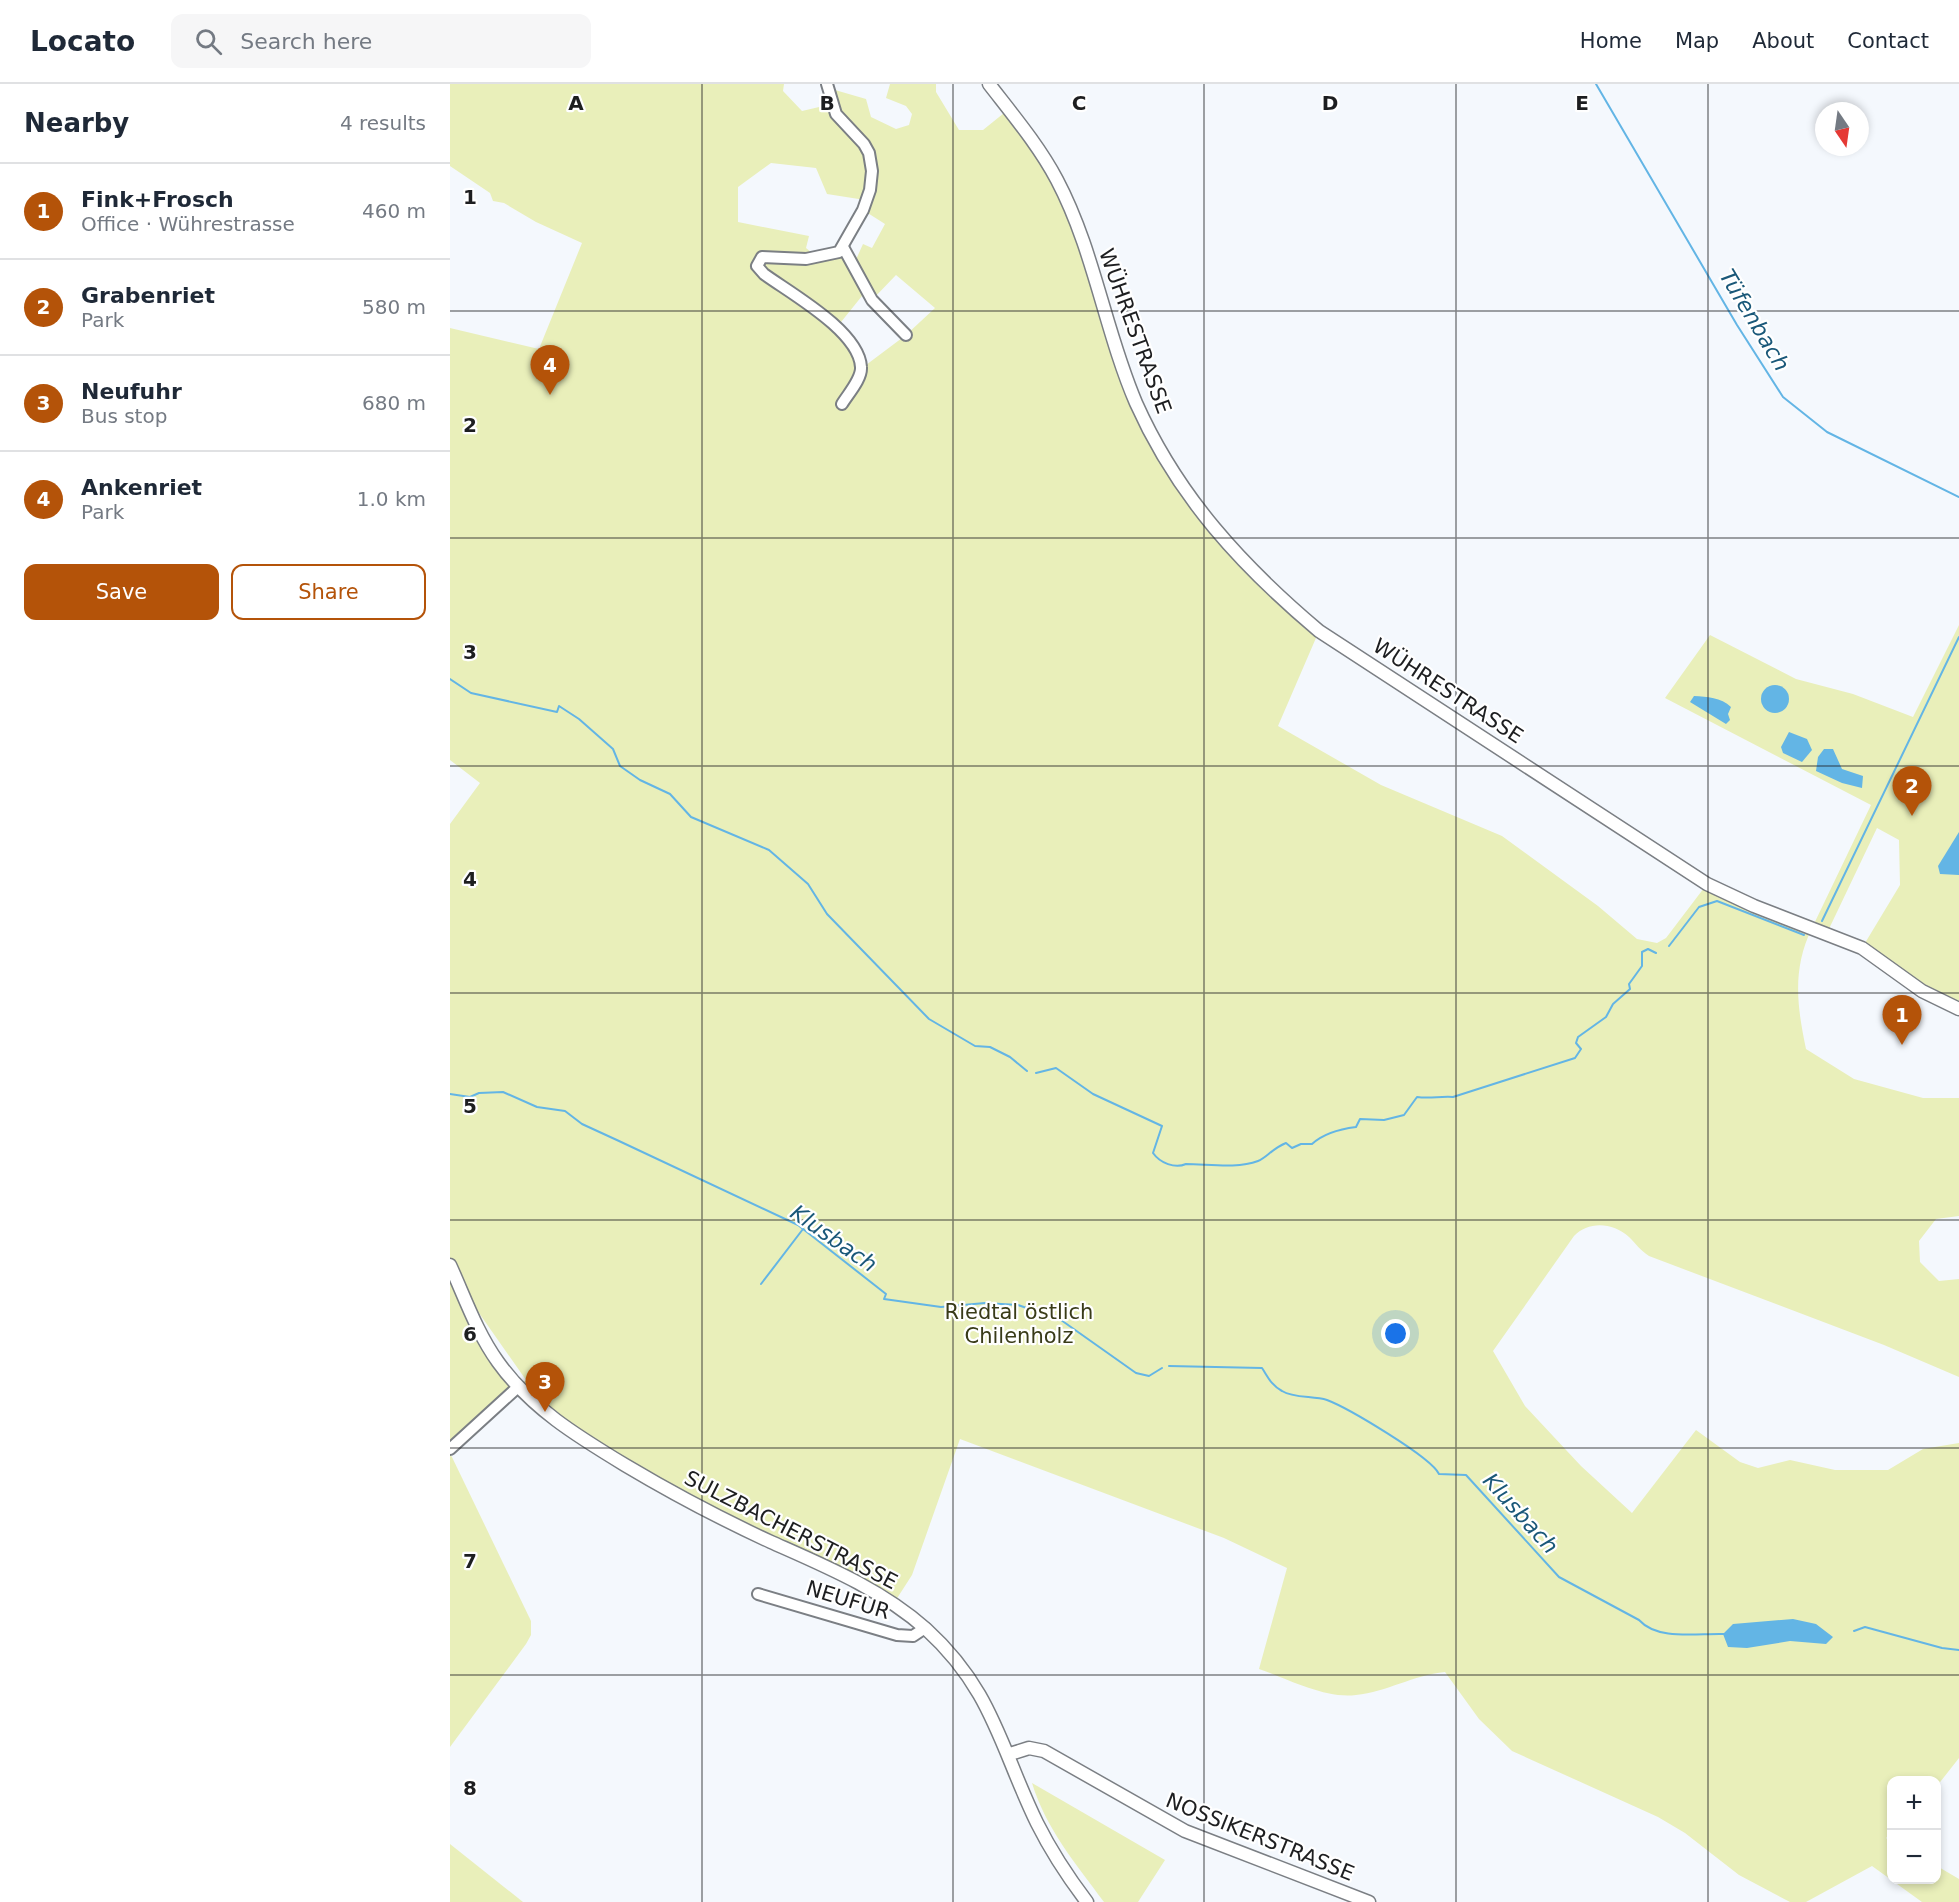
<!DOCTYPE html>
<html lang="en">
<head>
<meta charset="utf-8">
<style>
  :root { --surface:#fff; --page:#f6f6f7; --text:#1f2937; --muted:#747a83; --line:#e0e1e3; --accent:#b45309 }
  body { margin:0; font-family:"DejaVu Sans",sans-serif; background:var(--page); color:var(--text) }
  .controls { position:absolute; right:18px; bottom:18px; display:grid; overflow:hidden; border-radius:12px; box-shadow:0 3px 9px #0003 }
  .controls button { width:54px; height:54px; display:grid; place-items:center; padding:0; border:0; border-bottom:2px solid var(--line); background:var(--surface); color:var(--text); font:30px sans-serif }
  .compass { position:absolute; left:1365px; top:18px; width:54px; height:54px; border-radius:50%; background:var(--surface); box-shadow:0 3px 9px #0003; rotate:167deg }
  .you { position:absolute; left:946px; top:1250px; width:21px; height:21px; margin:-15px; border:4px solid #fff; border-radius:50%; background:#1a73e8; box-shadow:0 0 0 9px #1a73e833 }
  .badge { display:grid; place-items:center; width:39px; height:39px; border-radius:50%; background:var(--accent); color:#fff; font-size:20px; font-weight:700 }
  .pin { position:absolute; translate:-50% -50px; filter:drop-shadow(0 2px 3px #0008) }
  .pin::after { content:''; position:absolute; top:32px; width:21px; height:18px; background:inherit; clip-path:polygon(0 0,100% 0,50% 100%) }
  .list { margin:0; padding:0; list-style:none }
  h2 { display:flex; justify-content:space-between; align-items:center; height:78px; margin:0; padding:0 24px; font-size:26px }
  h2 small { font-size:20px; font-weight:400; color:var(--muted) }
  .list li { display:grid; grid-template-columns:39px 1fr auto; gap:18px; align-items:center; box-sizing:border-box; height:96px; padding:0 24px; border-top:2px solid var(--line) }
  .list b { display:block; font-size:22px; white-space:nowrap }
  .list p { margin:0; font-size:20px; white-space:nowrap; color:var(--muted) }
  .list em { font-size:20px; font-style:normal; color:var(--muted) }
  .actions { display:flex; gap:12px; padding:18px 24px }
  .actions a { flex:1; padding:14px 0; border:2px solid var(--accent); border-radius:12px; text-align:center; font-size:21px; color:var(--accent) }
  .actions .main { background:var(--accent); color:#fff }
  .icon { flex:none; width:33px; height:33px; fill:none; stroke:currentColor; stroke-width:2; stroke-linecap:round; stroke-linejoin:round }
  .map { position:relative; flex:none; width:1509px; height:1818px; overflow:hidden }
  header { display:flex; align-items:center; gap:36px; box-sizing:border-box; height:84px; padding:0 30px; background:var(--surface); border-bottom:2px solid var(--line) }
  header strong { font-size:28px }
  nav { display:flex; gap:33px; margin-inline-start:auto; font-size:21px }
  .search { width:420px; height:54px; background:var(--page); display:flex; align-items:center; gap:15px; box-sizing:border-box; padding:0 21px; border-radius:12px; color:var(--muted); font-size:22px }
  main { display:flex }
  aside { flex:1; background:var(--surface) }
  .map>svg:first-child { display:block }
  .green { fill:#e9efba; fill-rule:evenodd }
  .water { fill:#63b5e5 }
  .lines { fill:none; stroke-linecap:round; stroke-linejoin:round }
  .stream { stroke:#63b5e5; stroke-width:2 }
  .minor-casing { stroke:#7b7f84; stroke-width:14 }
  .tertiary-casing { stroke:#7b7f84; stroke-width:15 }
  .minor { stroke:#fff; stroke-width:10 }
  .tertiary { stroke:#fff; stroke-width:12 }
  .grid { fill:none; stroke:#1d1e20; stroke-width:1.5; stroke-opacity:0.55 }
  .labels { text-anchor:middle; stroke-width:4.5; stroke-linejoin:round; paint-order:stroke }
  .street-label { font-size:21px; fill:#1d1e20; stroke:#fff }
  .park-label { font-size:21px; fill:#393b18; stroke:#fff }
  .water-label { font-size:22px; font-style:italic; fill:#1a5879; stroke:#fff }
  .grid-label { font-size:20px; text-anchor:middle; font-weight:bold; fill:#1d1e20; stroke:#fff; stroke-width:4.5; stroke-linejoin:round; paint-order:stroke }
</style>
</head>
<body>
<header>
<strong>Locato</strong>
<div class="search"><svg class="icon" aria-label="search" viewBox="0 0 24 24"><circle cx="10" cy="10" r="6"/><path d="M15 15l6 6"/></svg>Search here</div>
<nav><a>Home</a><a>Map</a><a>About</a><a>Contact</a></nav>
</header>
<main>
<aside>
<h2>Nearby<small>4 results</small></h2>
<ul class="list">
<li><span class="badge">1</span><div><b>Fink+Frosch</b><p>Office · Wührestrasse</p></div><em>460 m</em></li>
<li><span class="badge">2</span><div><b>Grabenriet</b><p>Park</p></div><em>580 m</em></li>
<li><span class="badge">3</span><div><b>Neufuhr</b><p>Bus stop</p></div><em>680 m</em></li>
<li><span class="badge">4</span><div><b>Ankenriet</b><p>Park</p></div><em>1.0 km</em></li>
</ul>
<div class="actions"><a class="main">Save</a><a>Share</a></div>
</aside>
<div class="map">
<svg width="1509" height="1818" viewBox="0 0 1509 1818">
  <rect width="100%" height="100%" fill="#f4f8fd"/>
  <g class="green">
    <path d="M0,0H334L333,7L352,27L382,20L380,7L385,6L416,15L421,33L446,45L459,41L462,30L456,22L436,14L440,0H486V8L509,46H533L559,25L607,97L686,319L755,434L869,547L828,642L931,701L1052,752L1148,822L1187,855L1207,859L1216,854L1257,800L1362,844L1421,721L1215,614L1260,551L1346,595L1403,610L1463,633L1509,541V925L1412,864L1450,801L1449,756L1427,744L1377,849L1362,844C1342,885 1347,922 1356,965L1404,995L1473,1014H1509V1132L1486,1135L1469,1157L1470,1178L1489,1197L1509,1195V1293L1434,1261L1199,1172C1190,1166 1186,1160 1179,1153C1163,1138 1138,1137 1124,1152L1043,1267L1075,1322L1131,1382L1182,1429L1246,1346L1290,1378L1308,1384L1340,1376L1385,1386H1438L1473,1365L1509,1359V1674L1487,1702L1486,1696H1442L1441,1749L1436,1754L1441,1758L1442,1796H1486L1487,1782L1509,1795V1818H1472L1422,1782L1356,1818H1340L1289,1791L1235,1749L1208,1733L1062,1667L1029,1635L995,1588C963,1591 937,1608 906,1611C875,1615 838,1595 809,1585L837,1484L774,1454L510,1355L462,1491L444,1519L207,1400L68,1303L0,1365V740L30,699L0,676V244L89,265L132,159L86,138L54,119L43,117L40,109L0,82ZM321,79L366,84L377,110L415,116L413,126L435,140L422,164L413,160L404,180L388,168L367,173L356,164L359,152L288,138V103ZM446,191L485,224L456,251L412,284L387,243L416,207L422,216ZM8,1199L76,1296L68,1302H67Z"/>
    <polygon points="0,1369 81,1537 81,1551 76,1560 0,1663"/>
    <path d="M582,1699L715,1776L688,1818H654C626,1780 596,1745 582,1699Z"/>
    <polygon points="0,1760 73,1818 0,1818"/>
  </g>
  <g class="water">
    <circle cx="1325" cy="615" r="14"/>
    <path d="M1244,612C1257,613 1271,613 1281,623L1278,630L1280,636L1276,640L1240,618Z"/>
    <polygon points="1339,648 1357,655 1362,666 1352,678 1333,669 1331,663"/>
    <polygon points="1374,665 1383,665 1392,685 1413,692 1412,704 1392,699 1366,687 1368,673"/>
    <polygon points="1509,748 1509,791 1490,790 1488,782"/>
    <polygon points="1343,1535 1366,1540 1383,1553 1376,1560 1340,1557 1297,1564 1278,1563 1273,1550 1283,1540"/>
  </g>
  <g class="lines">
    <g class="stream">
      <polyline points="1146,0 1287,241 1333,313 1377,348 1509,413"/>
      <polyline points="0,595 21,609 107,628 109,622 129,635 163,665 170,682 190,696 220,710 241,733 319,766 358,800 377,830 479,935 525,962 540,963 560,973 577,987"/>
      <polyline points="1372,837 1509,553"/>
      <polyline points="1219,862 1249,823 1267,817 1354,851"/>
      <path d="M586,989L606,984L643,1010L712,1042L703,1069C710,1079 725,1085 736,1080C758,1080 787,1085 808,1077C816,1074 823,1064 836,1059L842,1064L851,1060H862C874,1049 890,1045 906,1043L910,1035L934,1036L954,1031L967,1013C980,1015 990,1012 1003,1013L1125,974L1131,965L1126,959L1128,953L1156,933L1163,920L1180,905L1179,900L1192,882V868L1198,865L1206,869"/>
      <polyline points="0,1010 20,1013 29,1009 53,1008 87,1023 115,1027 132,1040 169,1057 348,1141 436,1210 434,1215 491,1223 535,1219 568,1221 611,1236 686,1289 699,1292 712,1284"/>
      <polyline points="311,1200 353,1145"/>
      <path d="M719,1282L812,1284C818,1293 821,1301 832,1307C843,1314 863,1312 877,1316C898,1324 981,1373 989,1390L1016,1391L1109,1493L1189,1536C1208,1557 1248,1549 1274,1550"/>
      <polyline points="1404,1547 1415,1543 1492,1564 1509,1566"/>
    </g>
    <g class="minor-casing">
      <g id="minor">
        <path d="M377,0L386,30L414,60L419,69L422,87L420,106L413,126L389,168L356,175L312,173L307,182L314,190C340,209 409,247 411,283C412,295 398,310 392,320"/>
        <polyline points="393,163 422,216 456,251"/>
        <polyline points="0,1365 68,1303"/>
        <polyline points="308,1510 447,1551 463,1552 475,1544"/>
      </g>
    </g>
    <g class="tertiary-casing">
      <g id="tertiary">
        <path d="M539,0C563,31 589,62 607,96C644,166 655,247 686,319C728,413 792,482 869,547L1257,800L1304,822L1412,864L1472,907L1509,925"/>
        <path d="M0,1181C15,1214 27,1249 48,1278C81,1324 127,1352 175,1381C222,1409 271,1435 321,1458C375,1482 431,1505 476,1545C543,1606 550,1663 587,1739C601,1767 618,1793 637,1818"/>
        <polyline points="560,1670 579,1664 594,1667 735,1747 919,1818"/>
      </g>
    </g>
    <use href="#minor" class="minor"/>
    <use href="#tertiary" class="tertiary"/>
  </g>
  <path class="grid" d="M252,0V1818M503,0V1818M754,0V1818M1006,0V1818M1258,0V1818M0,227H1509M0,454H1509M0,682H1509M0,909H1509M0,1136H1509M0,1364H1509M0,1591H1509"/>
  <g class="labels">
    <g class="street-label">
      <text transform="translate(685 247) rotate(70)" y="7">WÜHRESTRASSE</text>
      <text transform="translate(998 607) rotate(33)" y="7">WÜHRESTRASSE</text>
      <text transform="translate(341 1446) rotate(27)" y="7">SULZBACHERSTRASSE</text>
      <text transform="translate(398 1516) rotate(17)" y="7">NEUFUR</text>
      <text transform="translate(810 1753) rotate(22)" y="7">NOSSIKERSTRASSE</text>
    </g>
    <g class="park-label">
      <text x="569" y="1235">Riedtal östlich<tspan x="569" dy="24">Chilenholz</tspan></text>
    </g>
    <g class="water-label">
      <text transform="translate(1305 236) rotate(59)" y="8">Tüfenbach</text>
      <text transform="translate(384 1154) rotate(35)" y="8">Klusbach</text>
      <text transform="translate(1071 1429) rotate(48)" y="8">Klusbach</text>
    </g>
  </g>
  <g class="grid-label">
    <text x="126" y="26">A</text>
    <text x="377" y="26">B</text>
    <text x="629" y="26">C</text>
    <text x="880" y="26">D</text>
    <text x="1132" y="26">E</text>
    <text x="20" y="120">1</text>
    <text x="20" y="348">2</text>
    <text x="20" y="575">3</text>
    <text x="20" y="802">4</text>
    <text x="20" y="1029">5</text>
    <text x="20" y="1257">6</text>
    <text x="20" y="1484">7</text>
    <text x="20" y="1711">8</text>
  </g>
</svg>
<div class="controls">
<button>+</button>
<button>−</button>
</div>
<svg class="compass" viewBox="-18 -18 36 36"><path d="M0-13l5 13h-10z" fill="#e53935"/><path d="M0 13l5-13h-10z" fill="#747a83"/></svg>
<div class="you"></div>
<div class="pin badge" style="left:1452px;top:961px">1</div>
<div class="pin badge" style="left:1462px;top:732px">2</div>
<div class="pin badge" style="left:95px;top:1328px">3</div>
<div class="pin badge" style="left:100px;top:311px">4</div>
</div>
</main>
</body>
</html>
